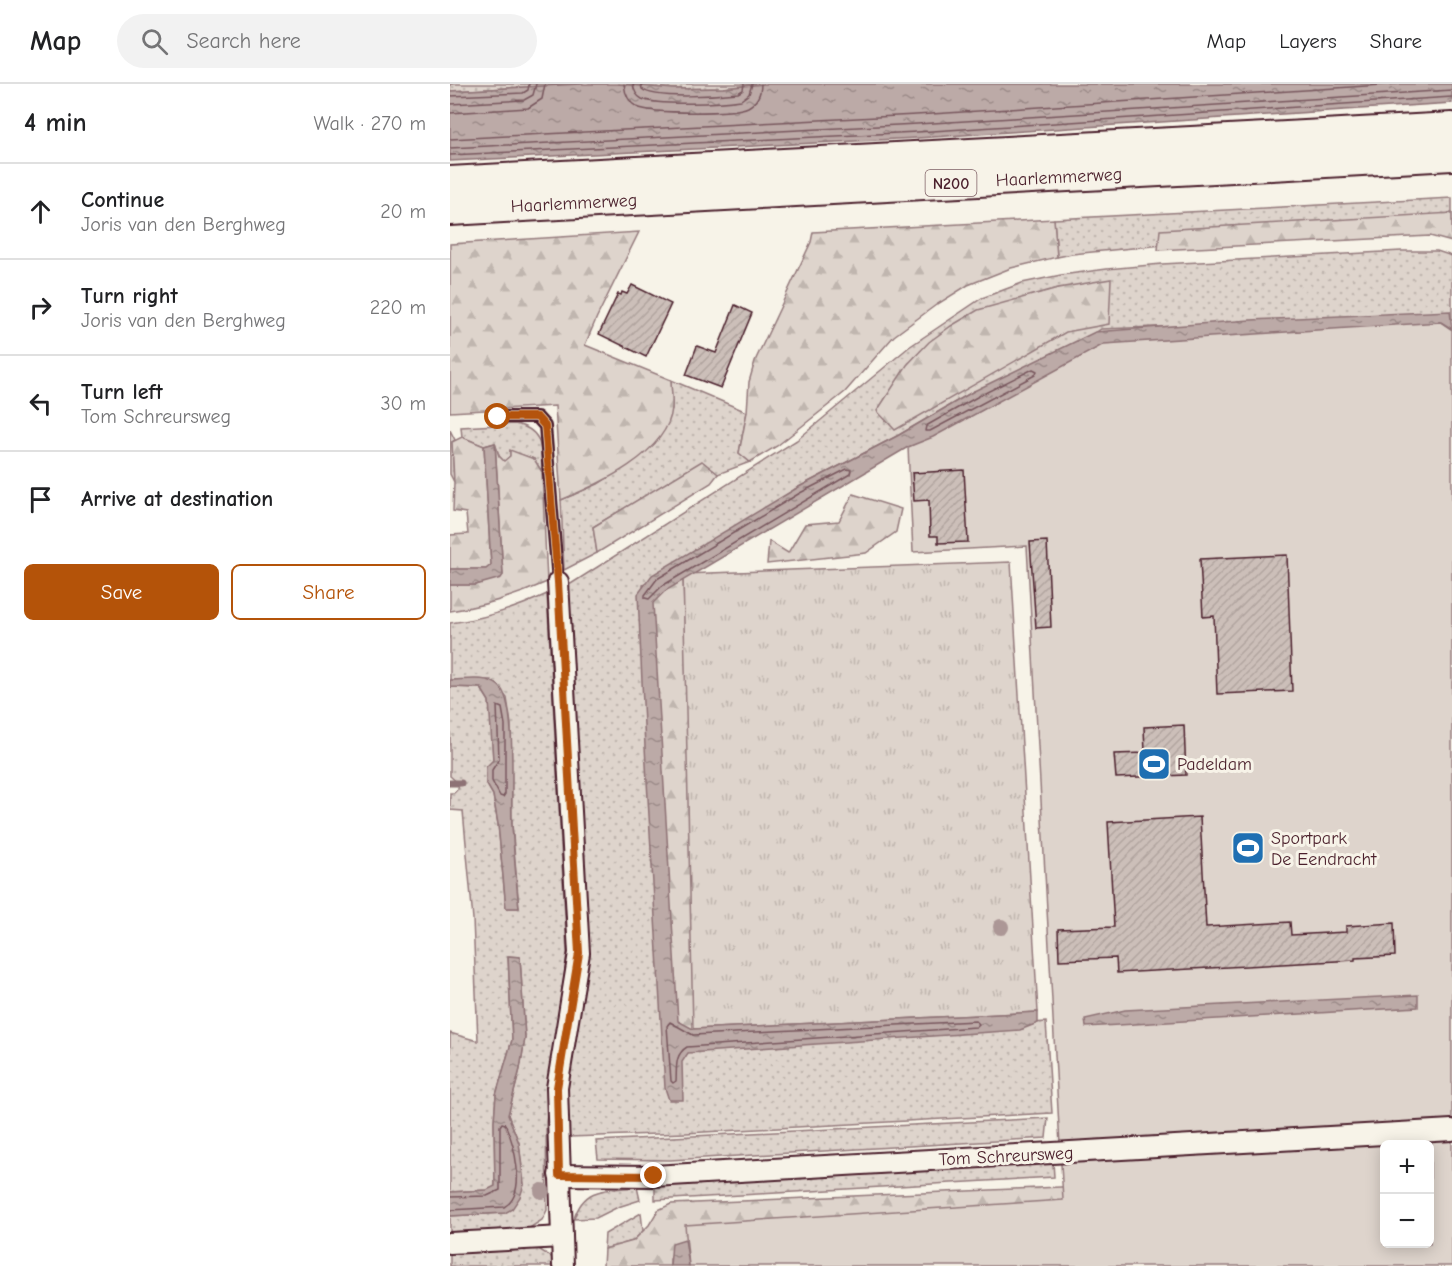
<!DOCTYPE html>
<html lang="en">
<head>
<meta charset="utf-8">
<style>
  :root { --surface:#fff; --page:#f2f2f2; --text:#202124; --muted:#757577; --line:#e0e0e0; --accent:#b45309 }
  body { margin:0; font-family:"Comic Neue",sans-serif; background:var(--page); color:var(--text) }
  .controls { position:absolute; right:18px; bottom:18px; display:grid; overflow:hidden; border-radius:9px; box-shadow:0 3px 15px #0003 }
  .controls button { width:54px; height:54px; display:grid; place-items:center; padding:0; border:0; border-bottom:2px solid var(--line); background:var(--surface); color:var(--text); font:30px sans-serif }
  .stop { position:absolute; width:18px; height:18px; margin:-14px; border:4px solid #b45309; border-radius:50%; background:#fff }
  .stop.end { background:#b45309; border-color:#fff; box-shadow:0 2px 6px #0008 }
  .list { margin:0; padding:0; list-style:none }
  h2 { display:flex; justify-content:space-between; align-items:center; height:78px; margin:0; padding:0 24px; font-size:26px }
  h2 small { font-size:20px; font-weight:400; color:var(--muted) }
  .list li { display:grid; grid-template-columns:39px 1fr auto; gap:18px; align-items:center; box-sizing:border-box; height:96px; padding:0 24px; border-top:2px solid var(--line) }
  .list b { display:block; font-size:22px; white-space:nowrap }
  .list p { margin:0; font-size:20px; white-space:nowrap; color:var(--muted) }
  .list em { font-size:20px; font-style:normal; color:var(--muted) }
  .actions { display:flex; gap:12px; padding:18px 24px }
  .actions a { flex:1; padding:14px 0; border:2px solid var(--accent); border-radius:9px; text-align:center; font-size:21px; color:var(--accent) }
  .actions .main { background:var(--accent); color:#fff }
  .icon { flex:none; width:33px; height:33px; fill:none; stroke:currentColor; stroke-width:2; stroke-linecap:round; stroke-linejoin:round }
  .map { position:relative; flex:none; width:1002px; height:1182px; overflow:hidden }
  header { display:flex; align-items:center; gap:36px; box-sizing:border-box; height:84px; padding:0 30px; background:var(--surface); border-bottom:2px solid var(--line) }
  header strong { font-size:28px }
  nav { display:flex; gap:33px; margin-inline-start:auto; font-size:21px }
  .search { width:420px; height:54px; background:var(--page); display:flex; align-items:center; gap:15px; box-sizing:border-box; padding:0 21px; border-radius:33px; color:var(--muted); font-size:22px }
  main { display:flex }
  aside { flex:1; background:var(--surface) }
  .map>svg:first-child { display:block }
  .grass { fill:url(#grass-dots); stroke:#947a7c; stroke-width:1.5 }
  .forest { fill:url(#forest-firs); stroke:#947a7c; stroke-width:1.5 }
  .park { fill:url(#park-tufts); stroke:#947a7c; stroke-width:1.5 }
  .pitch { fill:#ded4cc; stroke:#947a7c; stroke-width:1.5; fill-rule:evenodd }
  .water { fill:url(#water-ripples); stroke:#8e7275; stroke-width:1.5 }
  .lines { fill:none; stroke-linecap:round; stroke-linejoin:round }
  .shore { stroke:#78575d; stroke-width:1.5 }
  .stream { stroke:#8e7275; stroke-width:7 }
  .building { fill:url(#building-hatch); stroke:#4a1f2b; stroke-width:1.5 }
  .service-casing { stroke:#4a1f2b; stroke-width:14 }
  .minor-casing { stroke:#4a1f2b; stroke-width:24 }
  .primary-casing { stroke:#4a1f2b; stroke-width:34 }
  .service { stroke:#f7f3e8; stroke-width:9 }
  .minor { stroke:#f7f3e8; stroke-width:20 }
  .primary { stroke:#f7f3e8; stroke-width:30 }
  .tree { fill:#ac9796 }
  .route { stroke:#b45309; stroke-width:8 }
  .labels { text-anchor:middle; stroke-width:6; stroke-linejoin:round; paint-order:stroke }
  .shield { fill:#f7f3e8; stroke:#7e5f64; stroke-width:1.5 }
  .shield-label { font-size:16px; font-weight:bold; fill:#4a1f2b }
  .street-label { font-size:18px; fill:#4a1f2b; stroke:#f7f3e8 }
  .poi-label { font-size:18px; fill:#4a1f2b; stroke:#f7f3e8; text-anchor:start }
</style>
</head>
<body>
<header>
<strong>Map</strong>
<div class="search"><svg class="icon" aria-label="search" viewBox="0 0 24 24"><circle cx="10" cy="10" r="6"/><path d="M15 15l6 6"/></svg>Search here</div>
<nav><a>Map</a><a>Layers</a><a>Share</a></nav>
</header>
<main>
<aside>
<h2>4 min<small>Walk · 270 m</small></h2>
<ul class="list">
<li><svg class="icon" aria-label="ahead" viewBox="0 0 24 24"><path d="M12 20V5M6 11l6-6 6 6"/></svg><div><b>Continue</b><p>Joris van den Berghweg</p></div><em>20 m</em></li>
<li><svg class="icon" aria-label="right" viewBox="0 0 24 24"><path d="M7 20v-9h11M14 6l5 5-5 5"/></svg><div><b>Turn right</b><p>Joris van den Berghweg</p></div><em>220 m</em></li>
<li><svg class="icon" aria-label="left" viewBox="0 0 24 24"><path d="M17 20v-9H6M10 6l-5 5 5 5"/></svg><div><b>Turn left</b><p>Tom Schreursweg</p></div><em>30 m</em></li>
<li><svg class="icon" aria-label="arrive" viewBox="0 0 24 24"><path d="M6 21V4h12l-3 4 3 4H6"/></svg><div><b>Arrive at destination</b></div></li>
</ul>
<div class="actions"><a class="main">Save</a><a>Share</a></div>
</aside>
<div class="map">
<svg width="1002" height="1182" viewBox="0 0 1002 1182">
  <defs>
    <pattern id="grass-dots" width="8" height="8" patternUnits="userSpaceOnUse" patternTransform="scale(1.5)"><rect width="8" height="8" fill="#ded4cc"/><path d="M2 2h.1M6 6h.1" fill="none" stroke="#c0b6af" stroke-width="1.8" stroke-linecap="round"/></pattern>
    <pattern id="forest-firs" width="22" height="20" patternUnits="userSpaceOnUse" patternTransform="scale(1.5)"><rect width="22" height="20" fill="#ded4cc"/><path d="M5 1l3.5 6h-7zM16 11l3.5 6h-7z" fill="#c0b6af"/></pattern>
    <pattern id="park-tufts" width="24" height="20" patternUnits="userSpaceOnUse" patternTransform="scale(1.5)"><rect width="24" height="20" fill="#ded4cc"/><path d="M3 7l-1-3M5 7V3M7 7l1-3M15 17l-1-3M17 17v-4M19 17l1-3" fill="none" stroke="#c0b6af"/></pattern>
    <pattern id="water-ripples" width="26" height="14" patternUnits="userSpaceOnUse" patternTransform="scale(1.5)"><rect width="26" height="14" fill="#bcaaa7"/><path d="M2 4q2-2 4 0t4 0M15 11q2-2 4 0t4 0" fill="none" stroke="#9b8a88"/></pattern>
    <pattern id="building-hatch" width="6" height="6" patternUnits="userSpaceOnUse" patternTransform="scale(1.5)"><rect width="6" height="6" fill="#ccbfb9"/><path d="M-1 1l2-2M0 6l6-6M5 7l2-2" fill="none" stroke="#b1a49f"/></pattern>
  </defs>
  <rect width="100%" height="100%" fill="#f7f3e8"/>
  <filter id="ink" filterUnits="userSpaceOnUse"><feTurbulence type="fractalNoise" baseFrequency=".0167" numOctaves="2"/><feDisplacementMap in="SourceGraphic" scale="12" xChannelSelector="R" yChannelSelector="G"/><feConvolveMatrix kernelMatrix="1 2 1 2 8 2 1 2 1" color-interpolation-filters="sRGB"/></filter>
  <g filter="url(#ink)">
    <g class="grass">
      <polygon points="0,0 131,0 0,7"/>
      <polygon points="167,0 314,0 273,4 224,5"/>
      <polygon points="1002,114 1002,154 992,151 713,161 622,170 607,173 604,135"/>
      <polygon points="952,167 987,167 1002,172 1002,235 524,307 449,351 347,404 229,481 246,962 596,938 602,1029 236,1049 119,1053 116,1000 123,965 116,503 347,356 459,263 532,214 572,199 611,191 657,185 712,180"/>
      <polygon points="221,296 297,328 289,369 300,378 268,390 252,378 143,443 147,469 114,486 111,416 148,400 179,380 205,359 222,325"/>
      <path d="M65,340C94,346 91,364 92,388L84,375L60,367V372L54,378L49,372L45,359L34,362L12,353L11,343Z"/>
      <polygon points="0,346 5,356 2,358 4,398 0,390"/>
      <path d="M97,510L117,868L96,1038L97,1126L92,1136L75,1147L0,1151V1132L55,1129L74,1101L69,1059L58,1031L70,985L75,954L70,873L58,872L62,956L46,1011L44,1037L45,1103L37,1106L0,1108V949L28,957L23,835L13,727L0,726V709H4L8,705L9,700L0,692V603L31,604L39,617L41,635L43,676L36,699L43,711L48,740L56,824H69L62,740L61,640L57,614L41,596H0V539C33,535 67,524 97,510Z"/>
      <polygon points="598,1034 596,1054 220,1076 148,1075 146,1057"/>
      <polygon points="603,1078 604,1093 205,1116 205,1101"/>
      <path d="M187,1103L190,1116L168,1123L146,1134L124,1135C134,1102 157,1106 187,1103Z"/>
      <polygon points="191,1129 193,1147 183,1157 154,1165 155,1150"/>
      <polygon points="87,1164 103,1174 106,1182 0,1182 0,1166"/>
    </g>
    <g class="forest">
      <polygon points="1002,129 1002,158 980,152 708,166 710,146"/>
      <polygon points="604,135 607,173 561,184 518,201 486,221 444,252 395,308 327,362 300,378 289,369 297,328 299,298 305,277 361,158 363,148"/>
      <path d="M189,148L147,233L135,261L221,296C221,305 223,315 222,324C218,370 147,401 111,416L105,322L0,328V160Z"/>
      <polygon points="661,195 659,240 616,248 445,346 427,327 457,281 479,258 501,242 528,226 608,204"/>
      <polygon points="12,353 34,362 41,481 36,485 0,485 0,451 18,450 16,429 3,427 4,398 2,358"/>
      <path d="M45,359L49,372L54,377L60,372V366L84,375L92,388L97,498C66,512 34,522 0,527V501H26L53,491Z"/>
      <polygon points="252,377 268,390 261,399 147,469 143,443"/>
      <polygon points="403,410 451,425 446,448 416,469 317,480 319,457 338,469 355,440 389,437"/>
      <polygon points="229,481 233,490 246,962 214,964 193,501"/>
      <polygon points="934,1089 239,1174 235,1156 220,1175 220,1182 153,1182 154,1165 183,1157 199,1141 208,1126 221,1120"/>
    </g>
    <polygon class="park" points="561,478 588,928 243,945 233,490"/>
    <path class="pitch" d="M983,233L1002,246V1182H239L235,1141L613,1116L577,462L463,468L458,363L532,326L651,245ZM934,1060H980V1160H934Z"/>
    <g class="water">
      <polygon points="131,0 167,0 224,5 273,4 314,0 1002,0 1002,19 467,54 0,77 0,7"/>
      <polygon points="1000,227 1002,245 991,238 654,260 483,353 458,363 215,507 203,519 228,937 243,945 588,928 588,939 570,946 238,969 232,978 233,1016 219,1016 215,1004 195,663 188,510 202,491 347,404 449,351 524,307 645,248 800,236"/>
      <polygon points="45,359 53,491 51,494 26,501 0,501 0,485 36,485 41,481 34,362"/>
      <path d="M0,596C14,596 38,591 49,602C68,619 60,713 62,742C64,769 66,797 69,824H56L48,740L43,711L36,699V683L43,676L39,617L31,604L0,603Z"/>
      <polygon points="58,872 70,873 75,954 70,985 58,1031 69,1059 74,1101 70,1113 62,1125 55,1129 0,1132 0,1108 37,1106 45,1102 44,1037 46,1011 62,956"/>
      <polygon points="968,911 968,923 636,943 635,935 675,926"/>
      <polygon points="235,1155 239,1182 220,1182 222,1159"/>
    </g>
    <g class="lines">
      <g class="shore">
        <path d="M174,0C175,10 178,18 187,23C202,30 284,30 298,23C307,18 311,10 311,0"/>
        <path d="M183,0C184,7 186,12 192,15C209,22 272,19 291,16L299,10L302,0"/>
        <path d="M191,0L192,5C204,16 270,11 288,9L293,6L294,0"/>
        <polyline points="0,12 73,9 78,6 79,0"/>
        <polyline points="0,20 74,16 83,11 86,0"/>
        <polyline points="0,29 78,24 92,15 95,0"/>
        <polyline points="0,55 466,31 947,0"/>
        <polyline points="0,64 467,40 1002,6"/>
        <polyline points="0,71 467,48 1002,13"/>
        <polygon points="583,285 587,287 585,291 480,347 475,347 476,342 527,313"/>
        <polygon points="397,385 401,386 400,390 212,502 199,515 195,514 195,511 207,495 350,409"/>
        <polygon points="47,622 52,624 55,641 55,710 53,713 50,712 42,697 42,686 49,675"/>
        <path d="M526,937L529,940L526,943L237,963C224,971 227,984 226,997L223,999L221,997L217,942L220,938L243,951Z"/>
        <path d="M0,1113L37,1112L50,1106V1042L52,1039L55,1040C64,1059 78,1110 54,1123L0,1126"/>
      </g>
      <polyline class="stream" points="0,699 11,699"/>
    </g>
    <g class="building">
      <polygon points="182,201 221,220 196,273 149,250 168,210 171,211 172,208 177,210"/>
      <polygon points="285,221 302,229 271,304 236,291 247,262 266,269"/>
      <polygon points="514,386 518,458 488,459 488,452 480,452 479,416 464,417 462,389"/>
      <polygon points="597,457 601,543 586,544 580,458"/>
      <polygon points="837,471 842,607 767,610 764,532 753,533 750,475"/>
      <polygon points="734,641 736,691 666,694 664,670 695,669 694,643"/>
      <polygon points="750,733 756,843 840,838 841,851 896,848 896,842 944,839 945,872 905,874 905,876 667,889 666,874 609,876 608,845 664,843 658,738"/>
    </g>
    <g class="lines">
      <g class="service-casing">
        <polyline id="service" points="48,333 87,333 95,342 108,498"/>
      </g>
      <g class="minor-casing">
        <g id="minor">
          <polyline points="108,498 129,869 107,1004 113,1182"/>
          <polyline points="109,1091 203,1092 1002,1046"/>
          <polyline points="0,1159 112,1153"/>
        </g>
      </g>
      <g class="primary-casing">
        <g id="primary">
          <polyline points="0,98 1002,44"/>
          <polyline points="0,126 1002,71"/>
        </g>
      </g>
      <use href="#service" class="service"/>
      <use href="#minor" class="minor"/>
      <use href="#primary" class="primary"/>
    </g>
    <g class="tree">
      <circle cx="551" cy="843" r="8"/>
      <circle cx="92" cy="1107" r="8"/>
    </g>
  </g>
  <g class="lines" filter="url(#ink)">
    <polyline class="route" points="48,333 87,333 95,342 108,498 129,869 107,1004 109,1091 204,1092"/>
  </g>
  <defs>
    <g id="stadium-square" transform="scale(1.725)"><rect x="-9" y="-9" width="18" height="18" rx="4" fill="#1f6fb2" stroke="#f7f3e8"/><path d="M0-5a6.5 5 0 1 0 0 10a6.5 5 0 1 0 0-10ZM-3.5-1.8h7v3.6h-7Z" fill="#fff"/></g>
  </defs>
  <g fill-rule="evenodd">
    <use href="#stadium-square" x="704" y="680"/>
    <use href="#stadium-square" x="798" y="764"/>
  </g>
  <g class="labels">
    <rect class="shield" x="475.5" y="86" width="51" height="26" rx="4.5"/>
    <g class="shield-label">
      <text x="501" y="105">N200</text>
    </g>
    <g class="street-label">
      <text transform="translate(609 93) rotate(-3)" y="6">Haarlemmerweg</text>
      <text transform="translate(124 119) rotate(-3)" y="6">Haarlemmerweg</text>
      <text transform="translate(556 1072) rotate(-3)" y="6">Tom Schreursweg</text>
    </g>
    <g class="poi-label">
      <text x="727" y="686">Padeldam</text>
      <text x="821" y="760">Sportpark<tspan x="821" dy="21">De Eendracht</tspan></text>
    </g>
  </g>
</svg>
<div class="controls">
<button>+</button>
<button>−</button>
</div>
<div class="stop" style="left:48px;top:333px"></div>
<div class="stop end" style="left:204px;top:1092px"></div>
</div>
</main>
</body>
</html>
